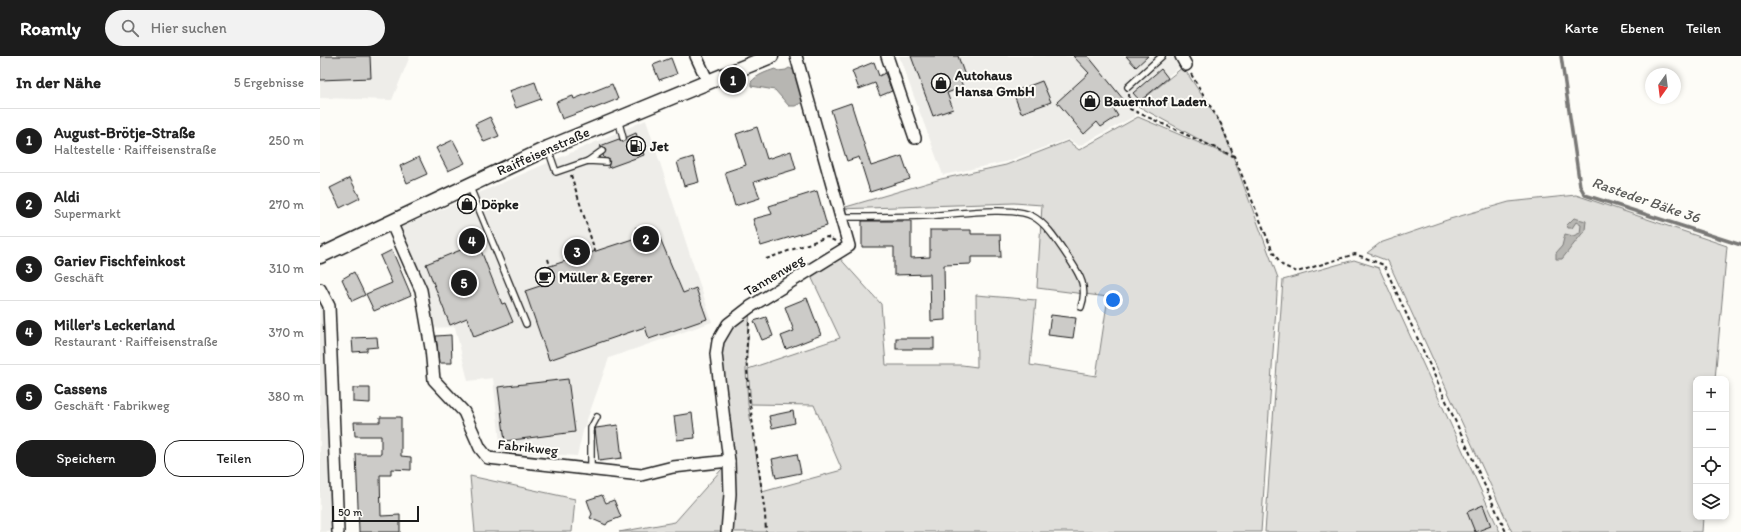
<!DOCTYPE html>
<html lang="de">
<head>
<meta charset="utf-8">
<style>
  :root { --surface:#fff; --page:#f2f2f2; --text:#222; --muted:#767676; --line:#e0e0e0; --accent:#1c1c1c }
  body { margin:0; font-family:Itim,sans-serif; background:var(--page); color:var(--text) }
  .controls { position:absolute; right:12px; bottom:12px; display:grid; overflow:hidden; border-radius:8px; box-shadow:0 2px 6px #0003 }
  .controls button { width:36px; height:36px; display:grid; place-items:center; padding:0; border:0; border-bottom:1px solid var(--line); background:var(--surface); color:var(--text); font:20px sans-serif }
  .compass { position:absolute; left:1325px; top:12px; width:36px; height:36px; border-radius:50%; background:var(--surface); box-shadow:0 2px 6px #0003; rotate:194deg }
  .scale { position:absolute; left:12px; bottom:10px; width:87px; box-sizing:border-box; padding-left:4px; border:2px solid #1c1c1c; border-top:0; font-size:11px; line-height:14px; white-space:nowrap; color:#1c1c1c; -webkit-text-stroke:3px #fdfcf7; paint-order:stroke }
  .you { position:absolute; left:793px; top:244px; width:14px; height:14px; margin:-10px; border:3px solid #fff; border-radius:50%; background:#1a73e8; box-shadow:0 0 0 6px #1a73e833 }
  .badge { display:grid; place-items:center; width:26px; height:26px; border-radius:50%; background:var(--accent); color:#fff; font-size:13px; font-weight:700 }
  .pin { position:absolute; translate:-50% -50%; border:2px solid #fff; box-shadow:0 1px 4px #0006 }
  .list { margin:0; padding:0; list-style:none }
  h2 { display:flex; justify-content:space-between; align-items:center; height:52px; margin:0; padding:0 16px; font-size:17px }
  h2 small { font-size:13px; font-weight:400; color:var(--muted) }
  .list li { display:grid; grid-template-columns:26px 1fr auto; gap:12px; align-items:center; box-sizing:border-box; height:64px; padding:0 16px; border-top:1px solid var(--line) }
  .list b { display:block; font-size:15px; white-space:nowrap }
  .list p { margin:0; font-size:13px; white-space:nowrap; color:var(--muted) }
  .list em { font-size:13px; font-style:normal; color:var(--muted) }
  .actions { display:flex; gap:8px; padding:12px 16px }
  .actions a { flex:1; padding:9px 0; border:1px solid var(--accent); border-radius:16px; text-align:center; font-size:14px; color:var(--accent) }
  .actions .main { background:var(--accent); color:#fff }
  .icon { flex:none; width:22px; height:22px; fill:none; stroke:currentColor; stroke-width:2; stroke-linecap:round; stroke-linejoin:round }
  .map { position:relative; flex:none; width:1421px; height:476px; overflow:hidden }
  header { display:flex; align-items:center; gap:24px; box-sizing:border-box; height:56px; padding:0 20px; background:var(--accent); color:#fff }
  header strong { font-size:19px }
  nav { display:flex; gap:22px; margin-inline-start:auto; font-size:14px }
  .search { width:280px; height:36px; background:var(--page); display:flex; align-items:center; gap:10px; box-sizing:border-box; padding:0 14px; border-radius:22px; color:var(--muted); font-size:15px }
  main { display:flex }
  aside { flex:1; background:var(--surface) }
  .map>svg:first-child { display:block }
  .built { fill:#eeede9 }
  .green { fill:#e0dfdb; stroke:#7e7e7c }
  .water { fill:#b7b6b2; stroke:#797876 }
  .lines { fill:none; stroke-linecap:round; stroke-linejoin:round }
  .stream { stroke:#797876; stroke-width:3.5 }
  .building { fill:#cccbc8; stroke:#1c1c1c }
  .service-casing { stroke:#1c1c1c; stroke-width:8 }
  .minor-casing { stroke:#1c1c1c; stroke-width:14 }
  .tertiary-casing { stroke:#1c1c1c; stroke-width:17 }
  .path { stroke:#1c1c1c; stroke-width:2; stroke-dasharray:4 3; stroke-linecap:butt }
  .service { stroke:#fdfcf7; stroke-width:5.5 }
  .minor { stroke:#fdfcf7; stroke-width:11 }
  .tertiary { stroke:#fdfcf7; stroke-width:14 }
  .labels { text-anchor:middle; stroke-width:4; stroke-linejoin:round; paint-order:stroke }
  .poi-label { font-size:14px; font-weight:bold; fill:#1c1c1c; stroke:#fdfcf7; text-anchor:start }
  .street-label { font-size:14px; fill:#1c1c1c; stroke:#fdfcf7 }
  .water-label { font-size:15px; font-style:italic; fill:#5a5a58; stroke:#fdfcf7 }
</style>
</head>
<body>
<header>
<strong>Roamly</strong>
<div class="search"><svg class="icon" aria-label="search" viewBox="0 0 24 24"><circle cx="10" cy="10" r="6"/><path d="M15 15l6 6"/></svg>Hier suchen</div>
<nav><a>Karte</a><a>Ebenen</a><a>Teilen</a></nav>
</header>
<main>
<aside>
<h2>In der Nähe<small>5 Ergebnisse</small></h2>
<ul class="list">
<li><span class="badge">1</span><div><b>August-Brötje-Straße</b><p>Haltestelle · Raiffeisenstraße</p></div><em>250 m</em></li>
<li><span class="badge">2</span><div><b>Aldi</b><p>Supermarkt</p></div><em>270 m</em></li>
<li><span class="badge">3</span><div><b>Gariev Fischfeinkost</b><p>Geschäft</p></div><em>310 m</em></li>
<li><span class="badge">4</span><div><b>Miller's Leckerland</b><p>Restaurant · Raiffeisenstraße</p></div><em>370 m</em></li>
<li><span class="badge">5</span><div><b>Cassens</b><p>Geschäft · Fabrikweg</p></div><em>380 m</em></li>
</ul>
<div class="actions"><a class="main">Speichern</a><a>Teilen</a></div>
</aside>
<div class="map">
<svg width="1421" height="476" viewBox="0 0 1421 476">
  <rect width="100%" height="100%" fill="#fdfcf7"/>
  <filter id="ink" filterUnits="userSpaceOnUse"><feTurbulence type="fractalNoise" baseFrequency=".025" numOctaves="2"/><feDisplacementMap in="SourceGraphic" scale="8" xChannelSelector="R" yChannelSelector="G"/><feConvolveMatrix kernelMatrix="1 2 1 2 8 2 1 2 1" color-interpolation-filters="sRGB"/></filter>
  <g filter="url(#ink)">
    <g class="built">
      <polygon points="0,0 90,0 72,44 0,42"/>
      <polygon points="579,0 858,0 862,9 814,47 815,60 759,90 748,83 685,106 623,119"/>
      <polygon points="326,64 392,266 289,302 263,375 257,400 181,395 173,322 148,325 135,271 108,272 77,173"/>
      <polygon points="0,246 5,256 14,476 0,476"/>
    </g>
    <g class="green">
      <polygon points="863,11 901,68 958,222 941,476 299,476 355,466 409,405 398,285 430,251 426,314 428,348 442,436 522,414 494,349 431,348 428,313 520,282 489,216 516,198 561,248 566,309 642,309 657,311 656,239 716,244 710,309 776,320 788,241 717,232 722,149 694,147 519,153 621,123 686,109 748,85 759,94 818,61 908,99 816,49"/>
      <polygon points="1256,139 1407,190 1395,323 1376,323 1376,461 1383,461 1382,476 1192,476 1068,205 1047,197 1060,187 1130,163 1189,146"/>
      <polygon points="1034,204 1059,212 1180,476 945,476 963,224"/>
      <polygon points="150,420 255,443 252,476 155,476"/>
    </g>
    <g class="water">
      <path d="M469,12L474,14L483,46L475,50H469L455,34L431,30V26C437,19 446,16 455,13L458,15L466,14Z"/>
      <polygon points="1254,162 1266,165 1265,174 1242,203 1236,203 1236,197 1242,190 1245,178 1253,180 1260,177 1261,169 1256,166 1252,172 1248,172 1247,169"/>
    </g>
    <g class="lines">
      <polyline class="stream" points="1241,0 1260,130 1265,139 1421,189"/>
    </g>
    <g class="building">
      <polygon points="0,0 50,0 51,22 0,24"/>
      <polygon points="591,0 638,0 645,20 640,23 643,31 627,37 633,53 613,60"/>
      <polygon points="753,0 768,0 803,43 793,52 798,60 781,71 777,66 764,78 737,46 769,17"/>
      <polygon points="806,0 828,0 816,11"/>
      <polygon points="351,2 357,18 339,24 333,9"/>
      <polygon points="554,6 559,20 565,17 572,35 560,40 555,27 539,33 532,15"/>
      <polygon points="841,13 848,22 820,45 813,37"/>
      <polygon points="722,25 731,46 701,57 693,36"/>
      <polygon points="215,26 221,43 196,52 189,35"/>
      <polygon points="292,28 298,43 273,53 272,52 242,63 236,46 253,40 254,43"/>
      <polygon points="531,47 551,110 582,100 590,123 550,136 539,101 527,105 511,54"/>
      <polygon points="170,61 179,80 164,86 155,68"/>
      <polygon points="437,71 447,103 471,95 476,113 434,126 440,142 415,150 405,116 426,109 416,78"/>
      <polygon points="316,77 324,99 288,112 290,104 284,102 283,99 286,94 280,90 299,83 302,86 304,86 307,81"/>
      <polygon points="133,84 145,107 128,115 116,92"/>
      <polygon points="99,101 107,118 87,127 80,110"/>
      <polygon points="373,101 379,126 364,130 357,106"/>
      <polygon points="30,122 40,142 20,152 10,132"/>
      <polygon points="497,135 507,170 441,190 433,163 452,158 449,150"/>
      <polygon points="542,165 591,165 591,202 610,201 610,174 651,174 651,178 680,178 681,201 651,201 651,208 624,209 625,264 611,265 610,218 574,219 574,191 542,191"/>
      <polygon points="337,175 363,237 376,232 387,263 329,283 325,271 229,304 205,235 223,229 218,214"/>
      <polygon points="158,187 182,248 185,247 193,266 154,281 147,262 130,269 106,208"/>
      <polygon points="72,194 91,239 54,255 46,238 72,227 60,200"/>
      <polygon points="34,216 45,239 32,245 22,223"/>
      <polygon points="487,242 501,279 466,293 461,280 474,275 465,251"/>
      <polygon points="731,259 756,262 753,282 728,279"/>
      <polygon points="446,261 453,280 442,284 434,265"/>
      <polygon points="131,279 132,307 119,307 116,280"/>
      <polygon points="57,281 58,291 47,292 47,295 33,296 32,282"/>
      <rect x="576" y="282" width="38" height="11"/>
      <polygon points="248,323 255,376 185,385 178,331"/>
      <polygon points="33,332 50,332 50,347 33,346"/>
      <polygon points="473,355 475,367 452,372 449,360"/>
      <polygon points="372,357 375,382 357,384 354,360"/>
      <polygon points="60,361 81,361 81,400 91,401 91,414 71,413 71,419 60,419 61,460 80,459 80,476 39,476 36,398 61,398 61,380 35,380 34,366 60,366"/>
      <polygon points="298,369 302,402 279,405 275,373 276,372"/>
      <polygon points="477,398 481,417 456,422 452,403"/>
      <polygon points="282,439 286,447 294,444 301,461 288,466 286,469 270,462 272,458 267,444"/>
      <polygon points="1163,449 1171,470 1155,476 1147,456"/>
    </g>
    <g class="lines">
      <g class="service-casing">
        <g id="service">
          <polyline points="808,31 842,0"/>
          <polyline points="298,63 303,82"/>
          <polyline points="228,93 236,116 268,105 286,106"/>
          <polyline points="268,105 282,95"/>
          <polyline points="149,129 206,268"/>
          <path d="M521,161C549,161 576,161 603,160C631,159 689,149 712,160C728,168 740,190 750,204C760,219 768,232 761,251"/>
          <polyline points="271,413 271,372 277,361"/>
        </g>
      </g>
      <g class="minor-casing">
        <g id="minor">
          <polyline points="376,0 388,26"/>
          <polyline points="567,0 595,82"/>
          <polyline points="861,0 866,9"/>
          <polyline points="71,166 101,234 111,292 114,324 144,356 160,392 168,402 321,419 353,411 409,405"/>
          <polyline points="0,233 9,250 18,476"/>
          <polyline points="407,476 410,438 409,405 396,298 398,285 408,268 430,251 529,190 476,0"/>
        </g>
      </g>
      <g class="tertiary-casing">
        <polyline id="tertiary" points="0,200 228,92 451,0"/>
      </g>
      <g class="path">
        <polyline points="871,18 901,68 953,196 962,209 977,216 1035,198 1064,209 1186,476"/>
        <polyline points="809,38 810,53 913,100"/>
        <polyline points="251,119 275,195"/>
        <polyline points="316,171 319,181"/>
        <polyline points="228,203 230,210"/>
        <polyline points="446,203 507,181 515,185"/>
        <polyline points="429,266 426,298 429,341 445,458 446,476"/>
      </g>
      <use href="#service" class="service"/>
      <use href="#minor" class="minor"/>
      <use href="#tertiary" class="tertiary"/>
    </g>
  </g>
  <defs>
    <g id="shop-ring" transform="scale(1)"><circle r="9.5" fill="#fdfcf7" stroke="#1c1c1c" stroke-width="1.5"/><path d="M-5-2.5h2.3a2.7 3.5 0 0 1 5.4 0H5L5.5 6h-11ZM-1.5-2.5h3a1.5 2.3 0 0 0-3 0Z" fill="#1c1c1c"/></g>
    <g id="fuel-ring" transform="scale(1)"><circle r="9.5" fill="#fdfcf7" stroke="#1c1c1c" stroke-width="1.5"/><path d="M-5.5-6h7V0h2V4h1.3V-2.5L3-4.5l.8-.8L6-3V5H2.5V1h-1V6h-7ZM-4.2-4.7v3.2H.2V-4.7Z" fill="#1c1c1c"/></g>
    <g id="cafe-ring" transform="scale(1)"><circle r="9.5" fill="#fdfcf7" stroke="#1c1c1c" stroke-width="1.5"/><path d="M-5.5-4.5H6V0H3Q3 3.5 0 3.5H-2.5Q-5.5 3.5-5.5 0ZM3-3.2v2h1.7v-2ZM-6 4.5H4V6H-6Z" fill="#1c1c1c"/></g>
  </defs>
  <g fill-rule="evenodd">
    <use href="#shop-ring" x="621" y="27"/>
    <use href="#shop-ring" x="770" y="45"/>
    <use href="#fuel-ring" x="316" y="90"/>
    <use href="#shop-ring" x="147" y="148"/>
    <use href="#cafe-ring" x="225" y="221"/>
  </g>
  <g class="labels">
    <g class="poi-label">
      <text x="635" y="24">Autohaus<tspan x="635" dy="16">Hansa GmbH</tspan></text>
      <text x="784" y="50">Bauernhof Laden</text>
      <text x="330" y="95">Jet</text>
      <text x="161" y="153">Döpke</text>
      <text x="239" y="226">Müller &amp; Egerer</text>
    </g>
    <g class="street-label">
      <text transform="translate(223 95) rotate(-24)" y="5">Raiffeisenstraße</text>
      <text transform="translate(454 219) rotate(-31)" y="5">Tannenweg</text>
      <text transform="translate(208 391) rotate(6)" y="5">Fabrikweg</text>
    </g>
    <g class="water-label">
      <text transform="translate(1326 144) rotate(19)" y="5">Rasteder Bäke 36</text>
    </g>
  </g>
</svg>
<div class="controls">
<button>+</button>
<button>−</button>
<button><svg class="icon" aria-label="locate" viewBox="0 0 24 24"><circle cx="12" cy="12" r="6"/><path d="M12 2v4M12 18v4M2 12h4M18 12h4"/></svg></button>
<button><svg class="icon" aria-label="layers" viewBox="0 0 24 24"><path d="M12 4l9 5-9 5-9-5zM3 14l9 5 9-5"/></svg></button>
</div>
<svg class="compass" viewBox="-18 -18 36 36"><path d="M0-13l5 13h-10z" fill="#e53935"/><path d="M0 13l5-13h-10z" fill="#767676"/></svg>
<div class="scale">50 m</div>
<div class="you"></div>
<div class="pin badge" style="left:413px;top:24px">1</div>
<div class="pin badge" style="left:326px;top:183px">2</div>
<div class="pin badge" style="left:257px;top:196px">3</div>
<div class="pin badge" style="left:152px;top:185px">4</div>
<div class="pin badge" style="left:144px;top:227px">5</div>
</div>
</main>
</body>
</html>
